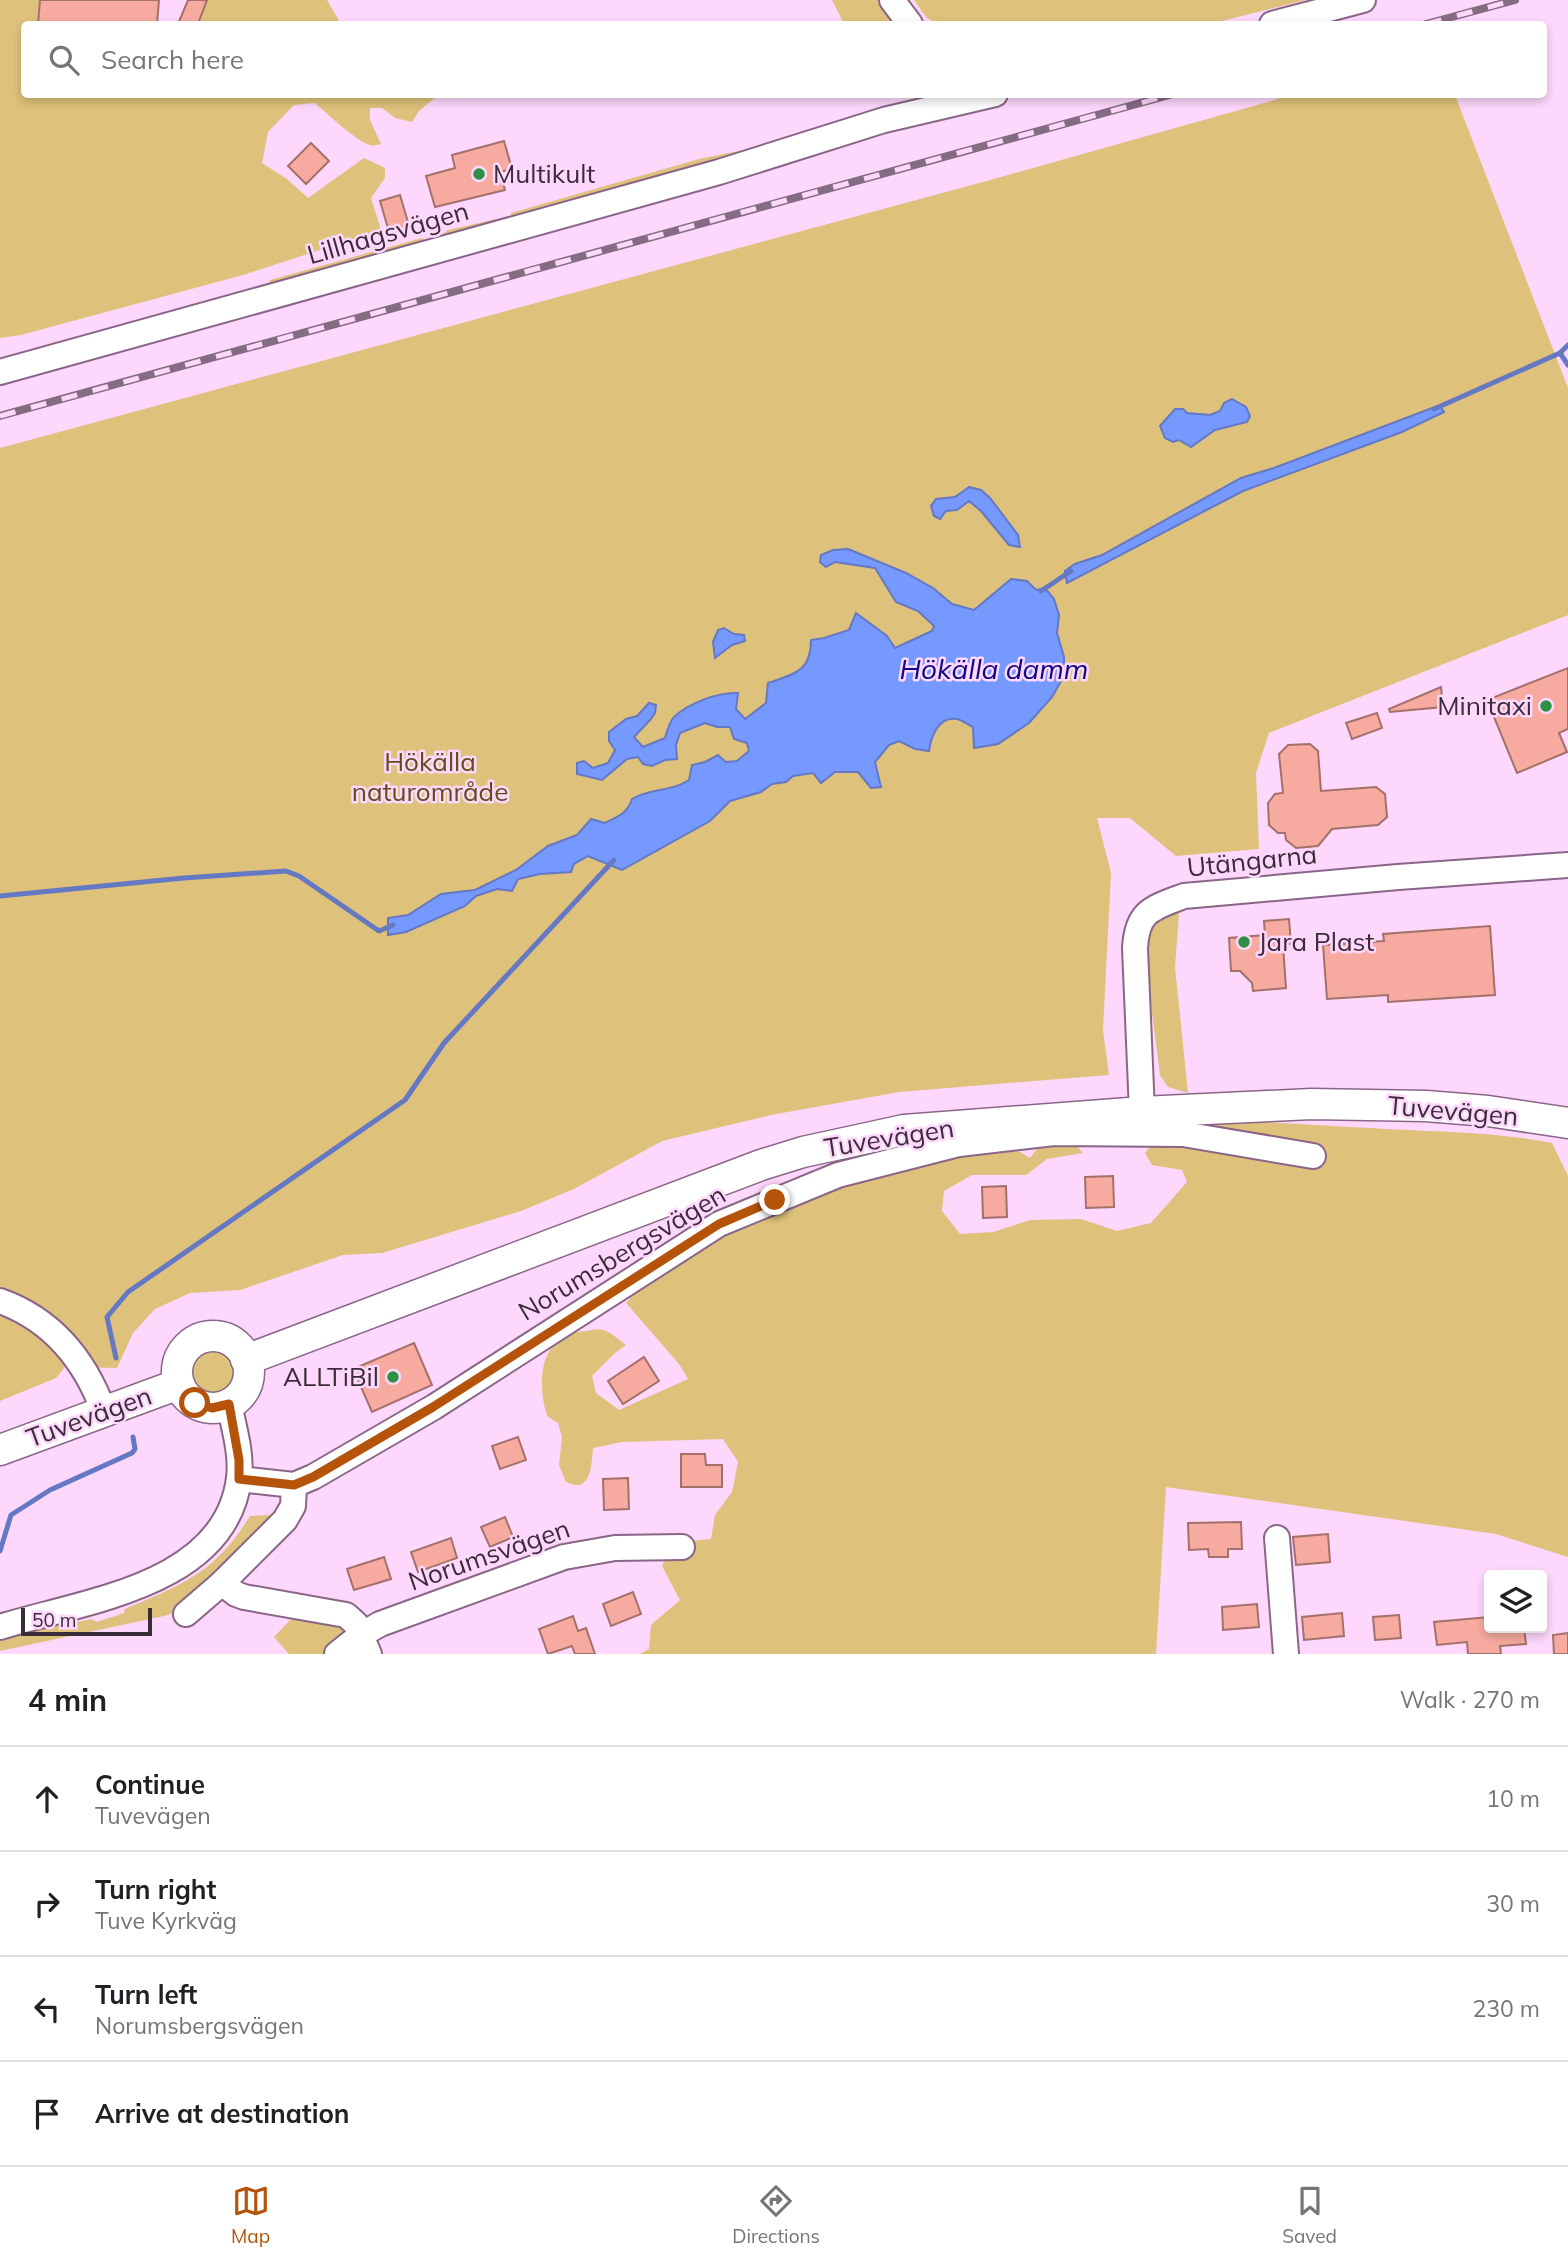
<!DOCTYPE html>
<html lang="en">
<head>
<meta charset="utf-8">
<style>
  :root { --surface:#fff; --page:#f2f2f2; --text:#202124; --muted:#757577; --line:#e0e0e0; --accent:#b45309 }
  body { margin:0; font-family:Mulish,sans-serif; background:var(--page); color:var(--text) }
  .controls { position:absolute; right:21px; bottom:21px; display:grid; overflow:hidden; border-radius:7px; box-shadow:0 4px 10px #0003 }
  .controls button { width:63px; height:63px; display:grid; place-items:center; padding:0; border:0; border-bottom:2px solid var(--line); background:var(--surface); color:var(--text); font:35px sans-serif }
  .scale { position:absolute; left:21px; bottom:18px; width:131px; box-sizing:border-box; padding-left:7px; border:4px solid #3b2c3a; border-top:0; font-size:19px; line-height:24px; white-space:nowrap; color:#3b2c3a; -webkit-text-stroke:5px #fed7fc; paint-order:stroke }
  .stop { position:absolute; width:21px; height:21px; margin:-16px; border:5px solid #b45309; border-radius:50%; background:#fff }
  .stop.end { background:#b45309; border-color:#fff; box-shadow:0 2px 7px #0008 }
  .list { margin:0; padding:0; list-style:none }
  h2 { display:flex; justify-content:space-between; align-items:center; height:91px; margin:0; padding:0 28px; font-size:30px }
  h2 small { font-size:23px; font-weight:400; color:var(--muted) }
  .list li { display:grid; grid-template-columns:46px 1fr auto; gap:21px; align-items:center; box-sizing:border-box; height:105px; padding:0 28px; border-top:2px solid var(--line) }
  .list b { display:block; font-size:26px; white-space:nowrap }
  .list p { margin:0; font-size:23px; white-space:nowrap; color:var(--muted) }
  .list em { font-size:23px; font-style:normal; color:var(--muted) }
  .icon { flex:none; width:38px; height:38px; fill:none; stroke:currentColor; stroke-width:2; stroke-linecap:round; stroke-linejoin:round }
  .map { position:relative; flex:none; width:1568px; height:1654px; overflow:hidden }
  .search { position:absolute; background:var(--surface); box-shadow:0 4px 10px #0003; left:21px; right:21px; top:21px; height:77px; display:flex; align-items:center; gap:18px; box-sizing:border-box; padding:0 24px; border-radius:7px; color:var(--muted); font-size:26px }
  .sheet { height:511px; background:var(--surface) }
  nav { display:flex; justify-content:space-around; align-items:center; box-sizing:border-box; height:98px; border-top:2px solid var(--line); background:var(--surface); font-size:19px; color:var(--muted) }
  nav a { display:grid; justify-items:center; gap:4px }
  nav .on { color:var(--accent) }
  .map>svg:first-child { display:block }
  .green { fill:#dec17b }
  .water { fill:#7699ff; stroke:#6478c4; stroke-width:2 }
  .lines { fill:none; stroke-linecap:round; stroke-linejoin:round }
  .stream { stroke:#6478c4; stroke-width:5 }
  .building { fill:#f7aaa0; stroke:#a3716a; stroke-width:2 }
  .minor-casing { stroke:#896687; stroke-width:28 }
  .major-casing { stroke:#896687; stroke-width:33 }
  .minor { stroke:#fff; stroke-width:24 }
  .major { stroke:#fff; stroke-width:30 }
  .rail-casing { stroke:#846c83; stroke-width:8 }
  .rail { stroke:#fed7fc; stroke-width:5; stroke-dasharray:16; stroke-linecap:butt }
  .route { stroke:#b45309; stroke-width:9 }
  .poi-dot { fill:#2d9045; stroke:#fed7fc; stroke-width:2.5 }
  .labels { text-anchor:middle; stroke-width:5; stroke-linejoin:round; paint-order:stroke }
  .poi-label { font-size:26px; fill:#3b2c3a; stroke:#fed7fc; text-anchor:start }
  .street-label { font-size:26px; fill:#3b2c3a; stroke:#fed7fc }
  .park-label { font-size:26px; fill:#614d19; stroke:#fed7fc }
  .water-label { font-size:28px; font-style:italic; fill:#0e0984; stroke:#fed7fc }
</style>
</head>
<body>
<div class="map">
<svg width="1568" height="1654" viewBox="0 0 1568 1654">
  <rect width="100%" height="100%" fill="#fed7fc"/>
  <g class="green">
    <path d="M0,0H49V24H24V94L438,95L419,111L412,122L395,118L382,108H370V120L381,144C377,145 373,146 370,145C359,143 325,112 315,103L294,105L268,132L262,163L287,179L308,198L364,158L385,168V178L371,198L381,230L243,275L21,335L0,338Z"/>
    <polygon points="206,0 327,0 341,24 200,24"/>
    <polygon points="832,0 879,0 896,24 844,24"/>
    <polygon points="914,0 1306,0 1210,24 937,24 926,17"/>
    <polygon points="1292,95 1455,95 1568,388 1568,615 1269,733 1256,773 1259,849 1176,856 1130,818 1097,818 1111,873 1103,1030 1109,1075 899,1092 771,1115 662,1141 574,1189 521,1211 382,1253 343,1255 240,1290 190,1293 155,1309 133,1333 117,1368 65,1367 56,1378 0,1401 0,448 983,182"/>
    <polygon points="782,142 442,238 441,235 448,230 510,216 511,213 699,159"/>
    <polygon points="422,238 426,241 268,286 270,280"/>
    <path d="M1172,912H1179L1175,967L1188,1093L1168,1087L1160,1075L1144,950C1149,933 1155,921 1172,912Z"/>
    <path d="M1226,1121C1274,1122 1322,1126 1370,1128C1431,1132 1491,1131 1552,1143L1568,1176V1557L1496,1534L1166,1487L1156,1654H640L649,1649L651,1625L680,1600L662,1566L671,1543L711,1539L715,1515L732,1492L738,1462L723,1439L622,1442L593,1448C592,1458 592,1484 578,1485C574,1486 570,1483 566,1482L559,1465L562,1437L558,1423L547,1416C536,1380 540,1333 586,1331C591,1330 599,1329 603,1330C611,1332 620,1341 626,1345L615,1353L592,1376L596,1393L619,1410L688,1379L679,1364L626,1303L639,1287L681,1257L796,1198L938,1157L1012,1147L1030,1158L1042,1142H1073L1083,1153L1047,1159L1026,1175H972L944,1191L942,1211L960,1234L993,1232L1030,1220L1081,1219L1117,1231L1151,1223L1187,1182L1182,1170L1152,1165L1145,1153L1152,1144L1187,1140Z"/>
    <circle cx="214" cy="1371" r="21"/>
    <path d="M269,1515L272,1519L179,1611L164,1616L0,1651V1641C10,1630 71,1624 91,1619L97,1622L124,1613L125,1609C158,1595 195,1581 220,1555C232,1544 241,1530 250,1516Z"/>
    <polygon points="294,1616 346,1627 345,1632 323,1654 289,1654 274,1637"/>
  </g>
  <g class="water">
    <polygon points="1232,399 1246,407 1250,416 1247,422 1215,430 1191,447 1179,440 1173,442 1165,438 1160,426 1175,409 1183,409 1187,413 1210,415 1220,411 1224,403"/>
    <polygon points="1440,405 1444,412 1402,432 1243,491 1067,583 1065,571 1075,564 1102,555 1241,478 1274,468"/>
    <polygon points="969,487 981,490 990,498 1018,535 1020,547 1009,545 981,511 969,501 957,510 946,511 940,519 934,516 931,506 936,499 955,497"/>
    <path d="M848,549L906,573L933,588L952,604L974,610L1011,579L1027,581L1036,590L1045,588L1054,599L1059,615L1057,633L1064,657V676L1052,697L1029,723L998,744L974,748L973,727C968,725 962,720 957,719C938,716 931,737 929,751L915,749L899,741L889,745L875,762L881,787L871,788L858,772H835L821,783L813,773L793,776L786,782L772,784L761,792L730,801L710,821L622,870L588,856L574,864L571,872L540,874L518,879L512,891L497,889L476,896L465,906L406,932L388,935V918L408,915L441,894L475,890L516,870L548,846L577,835L591,819L605,823C617,817 628,813 632,799C650,788 671,792 689,780L692,765L705,762L718,755L726,762L737,761L749,751L747,743L734,739L730,727H717L705,723L680,733L676,745L677,759L665,760L652,766L643,764L638,757L627,759L602,780L577,774V763L584,761L593,768L608,763L615,750L609,741V732L626,719L637,716L649,703L656,705L655,713L650,720L634,737L643,747L665,738C667,731 670,721 674,717C689,703 718,692 738,693L736,709L745,719L766,703L768,683C794,674 811,672 811,640L824,638L849,630L856,613L887,636L895,648L932,631L934,626L918,611L896,602L875,568L835,562L826,567L820,562L821,555L833,550Z"/>
    <polygon points="724,628 734,634 744,635 745,641 732,645 715,658 713,642 718,630"/>
  </g>
  <g class="lines">
    <g class="stream">
      <polyline points="1560,353 1568,365"/>
      <polyline points="1434,409 1560,353 1568,345"/>
      <polyline points="1041,591 1071,571"/>
      <polyline points="0,896 184,878 286,871 299,876 379,931 393,925"/>
      <polyline points="116,1358 107,1317 128,1292 405,1100 444,1043 614,860"/>
      <polyline points="0,1551 11,1515 50,1490 132,1453 135,1449 133,1437"/>
    </g>
  </g>
  <g class="building">
    <polygon points="40,0 159,0 157,24 38,24"/>
    <polygon points="188,0 207,0 198,24 178,24"/>
    <polygon points="504,141 512,169 500,172 505,190 435,207 426,176 455,168 452,155"/>
    <polygon points="311,143 329,161 306,184 288,166"/>
    <polygon points="400,195 410,229 390,235 380,201"/>
    <polygon points="1568,668 1568,729 1559,733 1567,752 1517,773 1487,700"/>
    <polygon points="1441,687 1443,707 1390,712 1389,709"/>
    <polygon points="1377,713 1382,728 1352,739 1346,723"/>
    <polygon points="1310,744 1318,751 1321,791 1376,787 1385,794 1387,817 1378,825 1332,829 1318,846 1296,848 1286,840 1285,833 1278,833 1269,825 1268,803 1275,794 1283,793 1279,754 1288,745"/>
    <polygon points="1289,919 1291,944 1283,945 1286,988 1253,991 1252,983 1240,971 1231,971 1229,938 1265,935 1264,921"/>
    <polygon points="1490,926 1495,995 1388,1002 1388,995 1327,999 1323,945 1384,941 1383,934"/>
    <polygon points="1113,1176 1114,1207 1086,1208 1085,1177"/>
    <polygon points="1006,1186 1007,1217 983,1218 982,1187"/>
    <polygon points="414,1343 432,1385 372,1412 353,1369"/>
    <polygon points="644,1357 659,1381 623,1404 608,1381"/>
    <polygon points="518,1437 526,1460 500,1469 492,1446"/>
    <polygon points="681,1454 705,1454 706,1465 722,1465 722,1487 681,1487"/>
    <polygon points="628,1478 629,1509 604,1510 603,1479"/>
    <polygon points="505,1517 513,1537 490,1547 481,1527"/>
    <polygon points="1241,1522 1242,1549 1228,1549 1228,1557 1209,1557 1208,1549 1189,1550 1188,1523"/>
    <polygon points="1328,1534 1330,1562 1296,1565 1293,1537"/>
    <polygon points="451,1538 457,1558 418,1572 411,1552"/>
    <polygon points="384,1557 391,1579 354,1590 347,1569"/>
    <polygon points="633,1592 641,1614 611,1626 603,1604"/>
    <polygon points="1257,1604 1259,1627 1223,1630 1222,1607"/>
    <polygon points="1342,1613 1344,1636 1304,1640 1302,1617"/>
    <polygon points="1399,1615 1401,1638 1375,1640 1373,1617"/>
    <polygon points="573,1616 578,1631 586,1628 595,1654 575,1654 572,1646 548,1654 539,1629"/>
    <polygon points="1489,1617 1489,1628 1524,1628 1526,1644 1500,1646 1501,1654 1468,1654 1467,1642 1437,1645 1434,1622"/>
    <polygon points="1568,1633 1568,1654 1554,1654 1553,1635"/>
  </g>
  <g class="lines">
    <g class="minor-casing">
      <g id="minor">
        <polyline points="892,0 910,24"/>
        <polyline points="1272,24 1363,0"/>
        <polyline points="0,372 719,172 884,120 995,94"/>
        <path d="M1142,1112L1135,948C1137,911 1152,908 1184,896L1398,877L1568,865"/>
        <path d="M0,1301C53,1320 85,1360 104,1412"/>
        <polyline points="239,1479 294,1485 313,1477 434,1407 719,1224 838,1175 959,1144 1054,1133 1183,1134 1313,1156"/>
        <polyline points="294,1485 293,1506 285,1520 222,1583 236,1594 244,1597 346,1615 356,1624 369,1654"/>
        <polyline points="1277,1538 1286,1654"/>
        <polyline points="186,1614 222,1583"/>
        <path d="M0,1627C83,1601 226,1586 239,1478C242,1454 234,1428 229,1404"/>
        <polyline points="337,1654 361,1635 380,1624 564,1557 615,1548 682,1547"/>
      </g>
    </g>
    <g class="major-casing">
      <g id="major">
        <circle cx="213" cy="1372" r="36"/>
        <polyline points="246,1360 761,1165 803,1152 904,1130 1142,1112 1312,1104 1426,1106 1488,1111 1568,1123"/>
        <polyline points="0,1450 179,1384"/>
      </g>
    </g>
    <use href="#minor" class="minor"/>
    <use href="#major" class="major"/>
    <g class="rail-casing">
      <g id="rail">
        <polyline points="1426,24 1515,0"/>
        <polyline points="0,416 1173,94"/>
      </g>
    </g>
    <use href="#rail" class="rail"/>
  </g>
  <g class="lines">
    <polyline class="route" points="195,1403 212,1408 229,1404 239,1460 239,1479 294,1485 313,1477 433,1407 719,1224 775,1200"/>
  </g>
  <g class="poi-dot">
    <circle cx="479" cy="174" r="7"/>
    <circle cx="1546" cy="706" r="7"/>
    <circle cx="1244" cy="942" r="7"/>
    <circle cx="393" cy="1377" r="7"/>
  </g>
  <g class="labels">
    <g class="poi-label">
      <text x="493" y="183">Multikult</text>
      <text x="1532" y="715" text-anchor="end">Minitaxi</text>
      <text x="1258" y="951">Jara Plast</text>
      <text x="379" y="1386" text-anchor="end">ALLTiBil</text>
    </g>
    <g class="street-label">
      <text transform="translate(388 233) rotate(-16)" y="9">Lillhagsvägen</text>
      <text transform="translate(1252 861) rotate(-6)" y="9">Utängarna</text>
      <text transform="translate(1453 1111) rotate(5)" y="9">Tuvevägen</text>
      <text transform="translate(889 1138) rotate(-9)" y="9">Tuvevägen</text>
      <text transform="translate(622 1253) rotate(-31)" y="9">Norumsbergsvägen</text>
      <text transform="translate(89 1417) rotate(-20)" y="9">Tuvevägen</text>
      <text transform="translate(489 1555) rotate(-19)" y="9">Norumsvägen</text>
    </g>
    <g class="park-label">
      <text x="430" y="771">Hökälla<tspan x="430" dy="30">naturområde</tspan></text>
    </g>
    <g class="water-label">
      <text x="994" y="679">Hökälla damm</text>
    </g>
  </g>
</svg>
<div class="controls">
<button><svg class="icon" aria-label="layers" viewBox="0 0 24 24"><path d="M12 4l9 5-9 5-9-5zM3 14l9 5 9-5"/></svg></button>
</div>
<div class="scale">50 m</div>
<div class="stop" style="left:195px;top:1403px"></div>
<div class="stop end" style="left:775px;top:1200px"></div>
<div class="search"><svg class="icon" aria-label="search" viewBox="0 0 24 24"><circle cx="10" cy="10" r="6"/><path d="M15 15l6 6"/></svg>Search here</div>
</div>
<section class="sheet">
<h2>4 min<small>Walk · 270 m</small></h2>
<ul class="list">
<li><svg class="icon" aria-label="ahead" viewBox="0 0 24 24"><path d="M12 20V5M6 11l6-6 6 6"/></svg><div><b>Continue</b><p>Tuvevägen</p></div><em>10 m</em></li>
<li><svg class="icon" aria-label="right" viewBox="0 0 24 24"><path d="M7 20v-9h11M14 6l5 5-5 5"/></svg><div><b>Turn right</b><p>Tuve Kyrkväg</p></div><em>30 m</em></li>
<li><svg class="icon" aria-label="left" viewBox="0 0 24 24"><path d="M17 20v-9H6M10 6l-5 5 5 5"/></svg><div><b>Turn left</b><p>Norumsbergsvägen</p></div><em>230 m</em></li>
<li><svg class="icon" aria-label="arrive" viewBox="0 0 24 24"><path d="M6 21V4h12l-3 4 3 4H6"/></svg><div><b>Arrive at destination</b></div></li>
</ul>
</section>
<nav>
<a class="on"><svg class="icon" aria-label="map" viewBox="0 0 24 24"><path d="M3 6l6-2 6 2 6-2v14l-6 2-6-2-6 2zM9 4v14M15 6v14"/></svg>Map</a>
<a><svg class="icon" aria-label="directions" viewBox="0 0 24 24"><path d="M12 3l9 9-9 9-9-9zM9 14v-3h6M13 9l2 2-2 2"/></svg>Directions</a>
<a><svg class="icon" aria-label="saved" viewBox="0 0 24 24"><path d="M7 4h10v16l-5-4-5 4z"/></svg>Saved</a>
</nav>
</body>
</html>
